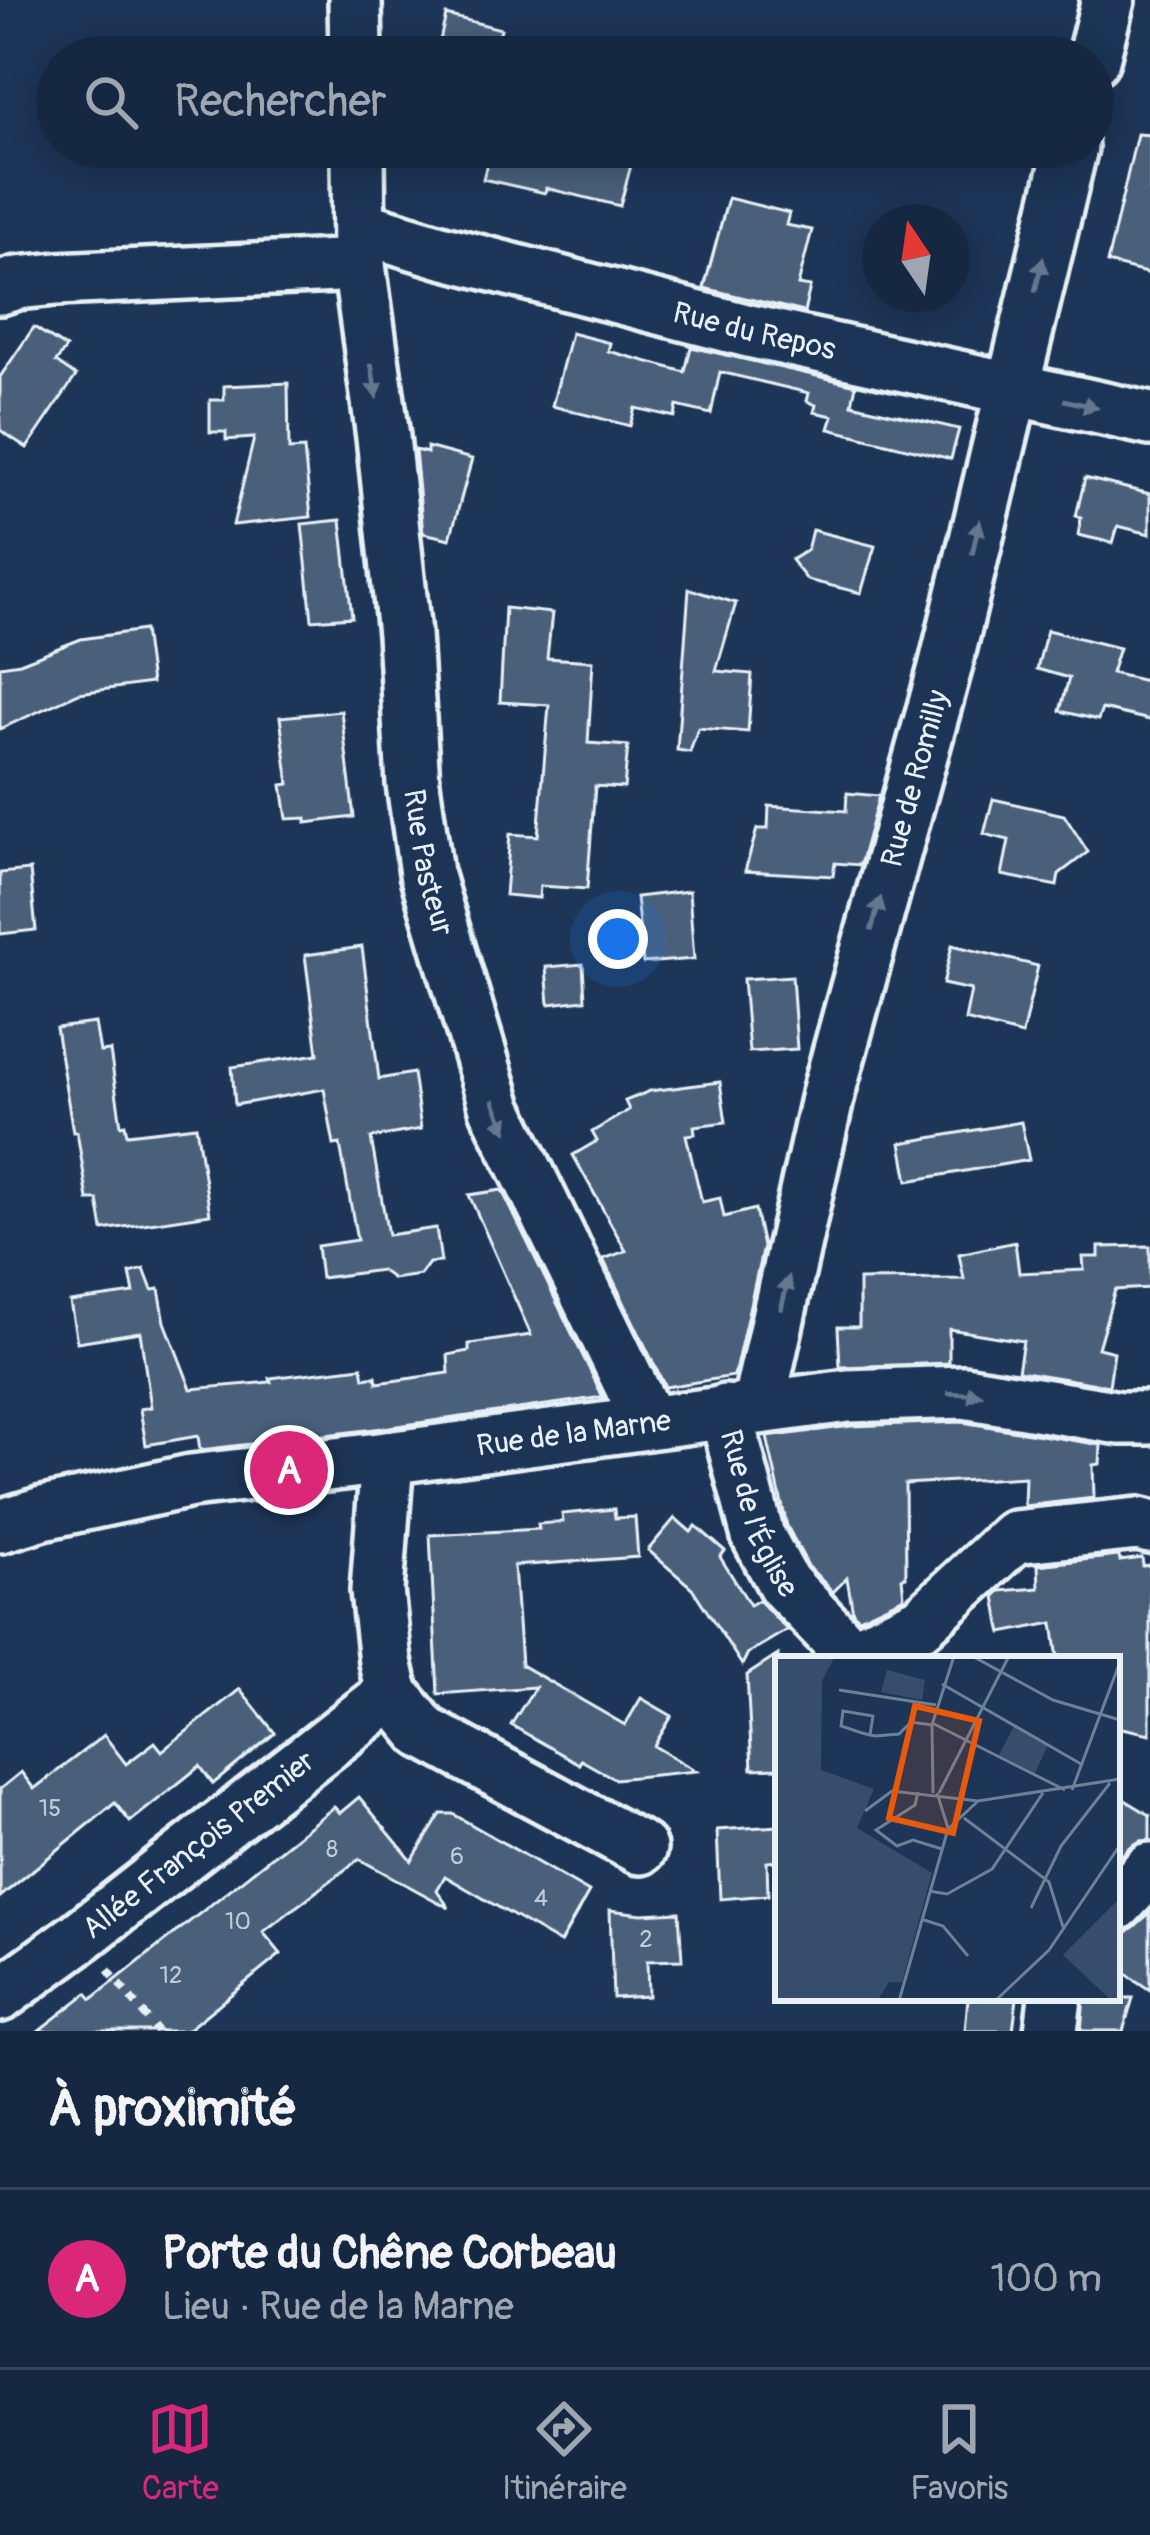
<!DOCTYPE html>
<html lang="fr">
<head>
<meta charset="utf-8">
<style>
  :root { --surface:#162841; --page:#23344c; --text:#f1f3f6; --muted:#9ea6b1; --line:#35445a; --accent:#db2777 }
  body { margin:0; font-family:Pangolin,sans-serif; background:var(--page); color:var(--text) }
  .compass { position:absolute; left:862px; top:204px; width:108px; height:108px; border-radius:50%; background:var(--surface); box-shadow:0 6px 30px #0003; rotate:347deg }
  .you { position:absolute; left:618px; top:939px; width:42px; height:42px; margin:-30px; border:9px solid #fff; border-radius:50%; background:#1a73e8; box-shadow:0 0 0 18px #1a73e833 }
  .badge { display:grid; place-items:center; width:78px; height:78px; border-radius:50%; background:var(--accent); color:#fff; font-size:39px; font-weight:700 }
  .pin { position:absolute; translate:-50% -50%; border:6px solid #fff; box-shadow:0 3px 12px #0006 }
  .list { margin:0; padding:0; list-style:none }
  h2 { display:flex; justify-content:space-between; align-items:center; height:156px; margin:0; padding:0 48px; font-size:51px }
  h2 small { font-size:39px; font-weight:400; color:var(--muted) }
  .list li { display:grid; grid-template-columns:78px 1fr auto; gap:36px; align-items:center; box-sizing:border-box; height:180px; padding:0 48px; border-top:3px solid var(--line) }
  .list b { display:block; font-size:45px; white-space:nowrap }
  .list p { margin:0; font-size:39px; white-space:nowrap; color:var(--muted) }
  .list em { font-size:39px; font-style:normal; color:var(--muted) }
  .icon { flex:none; width:66px; height:66px; fill:none; stroke:currentColor; stroke-width:2; stroke-linecap:round; stroke-linejoin:round }
  .map { position:relative; flex:none; width:1150px; height:2031px; overflow:hidden }
  .search { position:absolute; background:var(--surface); box-shadow:0 6px 30px #0003; left:36px; right:36px; top:36px; height:132px; display:flex; align-items:center; gap:30px; box-sizing:border-box; padding:0 42px; border-radius:66px; color:var(--muted); font-size:45px }
  .sheet { height:336px; background:var(--surface) }
  nav { display:flex; justify-content:space-around; align-items:center; box-sizing:border-box; height:168px; border-top:3px solid var(--line); background:var(--surface); font-size:33px; color:var(--muted) }
  nav a { display:grid; justify-items:center; gap:6px }
  nav .on { color:var(--accent) }
  .map>svg:first-child { display:block }
  .building { fill:#495e7a; stroke:#e8f1f8; stroke-width:3 }
  .lines { fill:none; stroke-linecap:round; stroke-linejoin:round }
  .minor-casing { stroke:#e8f1f8; stroke-width:60 }
  .path { stroke:#e8f1f8; stroke-width:8; stroke-dasharray:9 9; stroke-linecap:butt }
  .minor { stroke:#1d3557; stroke-width:51 }
  .oneway { fill:#64778f }
  .labels { text-anchor:middle; stroke-width:9; stroke-linejoin:round; paint-order:stroke }
  .number-label { font-size:24px; fill:#c0ccd8 }
  .street-label { font-size:30px; fill:#e8f1f8; stroke:#1d3557 }
  .inset-road { fill:none; stroke:#6e8097; stroke-width:3 }
  .view { fill:#e8590c; fill-opacity:0.15; stroke:#e8590c; stroke-width:6 }
  .inset-edge { fill:none; stroke:#e8f1f8; stroke-width:6 }
</style>
</head>
<body>
<div class="map">
<svg width="1150" height="2031" viewBox="0 0 1150 2031">
  <rect width="100%" height="100%" fill="#1d3557"/>
  <filter id="ink" filterUnits="userSpaceOnUse"><feTurbulence type="fractalNoise" baseFrequency=".00833" numOctaves="2"/><feDisplacementMap in="SourceGraphic" scale="24" xChannelSelector="R" yChannelSelector="G"/><feConvolveMatrix kernelMatrix="1 2 1 2 8 2 1 2 1" color-interpolation-filters="sRGB"/></filter>
  <g filter="url(#ink)">
    <g class="building">
      <polygon points="446,15 501,29 494,57 436,57"/>
      <polygon points="1137,134 1150,135 1150,274 1107,263"/>
      <polygon points="491,147 636,147 620,206 546,188 545,193 483,179"/>
      <polygon points="728,198 789,213 786,225 812,230 798,285 810,287 804,312 704,288"/>
      <polygon points="34,327 66,348 56,362 76,376 27,448 0,430 0,377"/>
      <polygon points="571,333 610,343 608,351 685,372 691,347 856,385 852,404 959,429 951,459 829,429 833,416 814,412 816,405 807,401 809,393 720,372 711,414 677,406 675,417 635,408 630,426 552,406"/>
      <polygon points="288,383 289,450 304,449 311,517 233,525 254,438 226,440 226,432 210,432 210,400 224,400 224,386"/>
      <polygon points="427,447 472,459 450,539 423,533 415,450 427,453"/>
      <polygon points="1085,478 1150,494 1150,534 1118,526 1113,543 1078,535 1081,518 1076,516"/>
      <polygon points="341,520 352,617 312,620 302,524"/>
      <polygon points="812,530 875,546 861,593 807,580 791,560 807,550"/>
      <polygon points="689,589 736,603 716,671 752,674 748,732 698,728 690,752 677,750"/>
      <polygon points="505,608 552,613 547,658 593,661 588,743 628,746 624,788 595,786 587,889 540,886 539,898 505,895 510,834 538,836 549,705 500,702"/>
      <polygon points="144,630 151,683 79,693 0,729 0,666 20,663 81,639"/>
      <polygon points="1047,630 1119,648 1111,673 1150,682 1150,720 1102,709 1098,720 1060,711 1069,678 1037,669"/>
      <polygon points="341,711 354,817 306,823 306,818 287,819 282,785 289,784 280,717"/>
      <polygon points="847,793 879,796 860,865 835,863 833,876 745,871 757,829 768,829 769,806 846,811"/>
      <polygon points="993,799 1064,815 1088,852 1059,874 1057,886 1002,875 1009,840 984,834"/>
      <polygon points="30,870 36,930 0,934 0,873"/>
      <polygon points="689,891 694,959 643,963 636,897"/>
      <polygon points="952,945 1038,966 1022,1035 965,1020 971,990 943,984"/>
      <polygon points="362,947 379,1079 413,1073 421,1129 371,1138 388,1235 436,1228 441,1262 429,1263 420,1275 393,1279 381,1270 321,1278 317,1246 357,1240 340,1144 334,1145 324,1089 235,1105 232,1067 318,1054 305,955"/>
      <polygon points="583,964 585,1000 549,1004 546,967"/>
      <polygon points="792,976 797,1049 749,1052 743,979"/>
      <polygon points="95,1023 100,1052 110,1051 121,1125 125,1124 127,1134 196,1126 210,1214 103,1230 98,1200 88,1200 77,1132 73,1132 56,1028"/>
      <polygon points="720,1082 726,1122 694,1126 695,1134 686,1135 702,1202 720,1198 724,1217 755,1209 763,1247 734,1376 665,1387 603,1259 626,1251 573,1155 597,1141 592,1132 629,1110 625,1101 650,1091"/>
      <polygon points="1021,1122 1029,1160 908,1181 901,1143"/>
      <polygon points="502,1190 603,1397 383,1428 200,1450 198,1436 146,1445 140,1409 151,1407 140,1332 77,1342 70,1302 134,1293 130,1273 144,1269 152,1290 159,1289 165,1322 191,1389 271,1382 270,1378 362,1367 364,1378 376,1376 377,1383 449,1373 448,1355 469,1351 469,1344 531,1335 469,1195"/>
      <polygon points="1015,1242 1019,1273 1084,1270 1083,1257 1099,1257 1099,1247 1150,1246 1150,1288 1115,1290 1098,1348 1114,1352 1109,1386 1018,1371 1023,1341 949,1329 949,1363 840,1367 838,1327 859,1327 859,1280 964,1279 959,1254"/>
      <polygon points="962,1422 1101,1445 1100,1464 1093,1465 1094,1498 1024,1506 1025,1477 905,1484 906,1577 902,1578 904,1597 859,1618 853,1613 847,1578 833,1592 808,1566 787,1526 767,1437 851,1426"/>
      <polygon points="614,1509 615,1518 635,1517 638,1557 514,1566 521,1665 625,1725 641,1698 672,1716 654,1746 696,1771 615,1779 581,1760 579,1764 511,1725 535,1687 438,1694 430,1535 539,1529 538,1524 563,1522 562,1514"/>
      <polygon points="675,1518 691,1532 696,1526 725,1551 720,1557 750,1605 759,1600 787,1630 748,1653 742,1665 692,1588 648,1550"/>
      <polygon points="1119,1556 1120,1561 1142,1558 1143,1566 1150,1565 1150,1734 1117,1727 1117,1659 1058,1659 1053,1623 1002,1633 1000,1625 995,1596 1000,1591 1039,1588 1038,1565"/>
      <polygon points="778,1655 778,1768 752,1769 747,1675"/>
      <polygon points="240,1689 275,1733 213,1784 200,1766 130,1822 115,1803 0,1897 0,1789 21,1772 34,1789 104,1735 126,1764 155,1742 162,1751"/>
      <polygon points="1117,1795 1150,1815 1150,1840 1140,1841 1129,1848 1117,1860"/>
      <polygon points="359,1797 412,1861 441,1814 453,1814 589,1892 560,1943 445,1876 437,1890 449,1908 359,1859 263,1932 281,1954 186,2031 38,2031 87,1993 92,1999 334,1807 340,1813"/>
      <polygon points="778,1826 778,1861 767,1862 768,1895 720,1899 717,1830"/>
      <polygon points="610,1910 642,1914 679,1912 682,1960 647,1961 648,1996 613,1998"/>
      <polygon points="1150,1913 1150,1990 1117,1968 1117,1933 1127,1932"/>
      <polygon points="968,1998 1017,1998 1013,2031 965,2031"/>
      <polygon points="1084,1998 1133,1998 1123,2031 1081,2031"/>
    </g>
    <g class="lines">
      <g class="minor-casing">
        <g id="minor">
          <polyline points="355,0 356,57"/>
          <polyline points="1093,59 1108,0"/>
          <path id="s1" d="M358,147L359,265L383,437L404,634L413,784L426,873L496,1108L648,1421"/>
          <path id="s2" d="M360,227L443,252L749,331L1150,419"/>
          <polyline points="0,288 17,283 57,279 359,265"/>
          <path id="s3" d="M758,1407L829,1090L945,668L1071,147"/>
          <path id="s4" d="M725,1411L758,1536L784,1584L856,1659"/>
          <path id="s5" d="M0,1526L43,1513L191,1481L387,1458L848,1396L964,1392L1120,1418H1150"/>
          <polyline points="851,1655 922,1622 1014,1537 1138,1524 1150,1527"/>
          <polyline points="392,1693 424,1732 640,1848"/>
          <polyline points="1117,1904 1150,1869"/>
          <path id="s6" d="M0,1995L81,1936L392,1693L385,1661L377,1591L387,1458"/>
          <polyline points="1051,2031 1055,1998"/>
        </g>
      </g>
      <polyline class="path" points="108,1970 157,2031"/>
      <use href="#minor" class="minor"/>
    </g>
    <defs><path id="oneway-solid" d="M-6-.8H1V-3.2L6.5 0L1 3.2V.8H-6Z" transform="scale(3)"/></defs>
    <g class="oneway">
      <use href="#oneway-solid" transform="translate(1039 275) rotate(-76)"/>
      <use href="#oneway-solid" transform="translate(374 381) rotate(81)"/>
      <use href="#oneway-solid" transform="translate(1081 404) rotate(13)"/>
      <use href="#oneway-solid" transform="translate(976 537) rotate(-77)"/>
      <use href="#oneway-solid" transform="translate(876 914) rotate(-74)"/>
      <use href="#oneway-solid" transform="translate(500 1116) rotate(67)"/>
      <use href="#oneway-solid" transform="translate(785 1293) rotate(-77)"/>
      <use href="#oneway-solid" transform="translate(965 1394) rotate(3)"/>
    </g>
  </g>
  <g class="labels">
    <g class="number-label">
      <text x="50" y="1816">15</text>
      <text x="332" y="1857">8</text>
      <text x="457" y="1864">6</text>
      <text x="541" y="1906">4</text>
      <text x="238" y="1929">10</text>
      <text x="646" y="1947">2</text>
      <text x="171" y="1983">12</text>
    </g>
    <g class="street-label">
      <text dy="10" stroke="none"><textPath href="#s2" startOffset="408">Rue du Repos</textPath></text>
      <text dy="10" stroke="none"><textPath href="#s3" startOffset="648">Rue de Romilly</textPath></text>
      <text dy="10" stroke="none"><textPath href="#s1" startOffset="720">Rue Pasteur</textPath></text>
      <text dy="10" stroke="none"><textPath href="#s5" startOffset="582">Rue de la Marne</textPath></text>
      <text dy="10" stroke="none"><textPath href="#s4" startOffset="108">Rue de l'Église</textPath></text>
      <text dy="10" stroke="none"><textPath href="#s6" startOffset="249">Allée François Premier</textPath></text>
    </g>
  </g>
  <g transform="translate(775 1656)">
    <rect width="345" height="345" fill="#1d3557"/>
    <path d="M0,0H60L47,25L46,114L99,133L82,172L157,217L127,326H114L102,345H0ZM112,14L150,24L147,44L106,36ZM240,68L273,89L260,117L224,99ZM345,242V345H337L288,299Z" fill="#374d6c"/>
    <path class="inset-road" d="M197,0L278,44L345,64M167,28L306,108M64,34L161,49M157,67L290,134M95,79L98,60L68,55L66,70L87,77L95,79L101,80L124,78L136,66L157,69M297,134L345,6M143,136L140,149L101,174L122,190L138,184L167,193M158,137L157,69L179,0M162,137L173,172M164,137L234,0M90,155L117,135L203,145L345,123M189,162L274,226L288,271M173,173L202,146M154,235L172,238L217,213L268,137M256,252L286,190L335,127M146,263L168,270L193,300M124,345L173,173M220,345L274,294L345,189"/>
    <path class="view" d="M140,50L204,65L178,177L114,162Z"/>
    <rect width="345" height="345" class="inset-edge"/>
  </g>
</svg>
<svg class="compass" viewBox="-18 -18 36 36"><path d="M0-13l5 13h-10z" fill="#e53935"/><path d="M0 13l5-13h-10z" fill="#9ea6b1"/></svg>
<div class="you"></div>
<div class="pin badge" style="left:289px;top:1470px">A</div>
<div class="search"><svg class="icon" aria-label="search" viewBox="0 0 24 24"><circle cx="10" cy="10" r="6"/><path d="M15 15l6 6"/></svg>Rechercher</div>
</div>
<section class="sheet">
<h2>À proximité<small></small></h2>
<ul class="list">
<li><span class="badge">A</span><div><b>Porte du Chêne Corbeau</b><p>Lieu · Rue de la Marne</p></div><em>100 m</em></li>
</ul>
</section>
<nav>
<a class="on"><svg class="icon" aria-label="map" viewBox="0 0 24 24"><path d="M3 6l6-2 6 2 6-2v14l-6 2-6-2-6 2zM9 4v14M15 6v14"/></svg>Carte</a>
<a><svg class="icon" aria-label="directions" viewBox="0 0 24 24"><path d="M12 3l9 9-9 9-9-9zM9 14v-3h6M13 9l2 2-2 2"/></svg>Itinéraire</a>
<a><svg class="icon" aria-label="saved" viewBox="0 0 24 24"><path d="M7 4h10v16l-5-4-5 4z"/></svg>Favoris</a>
</nav>
</body>
</html>
